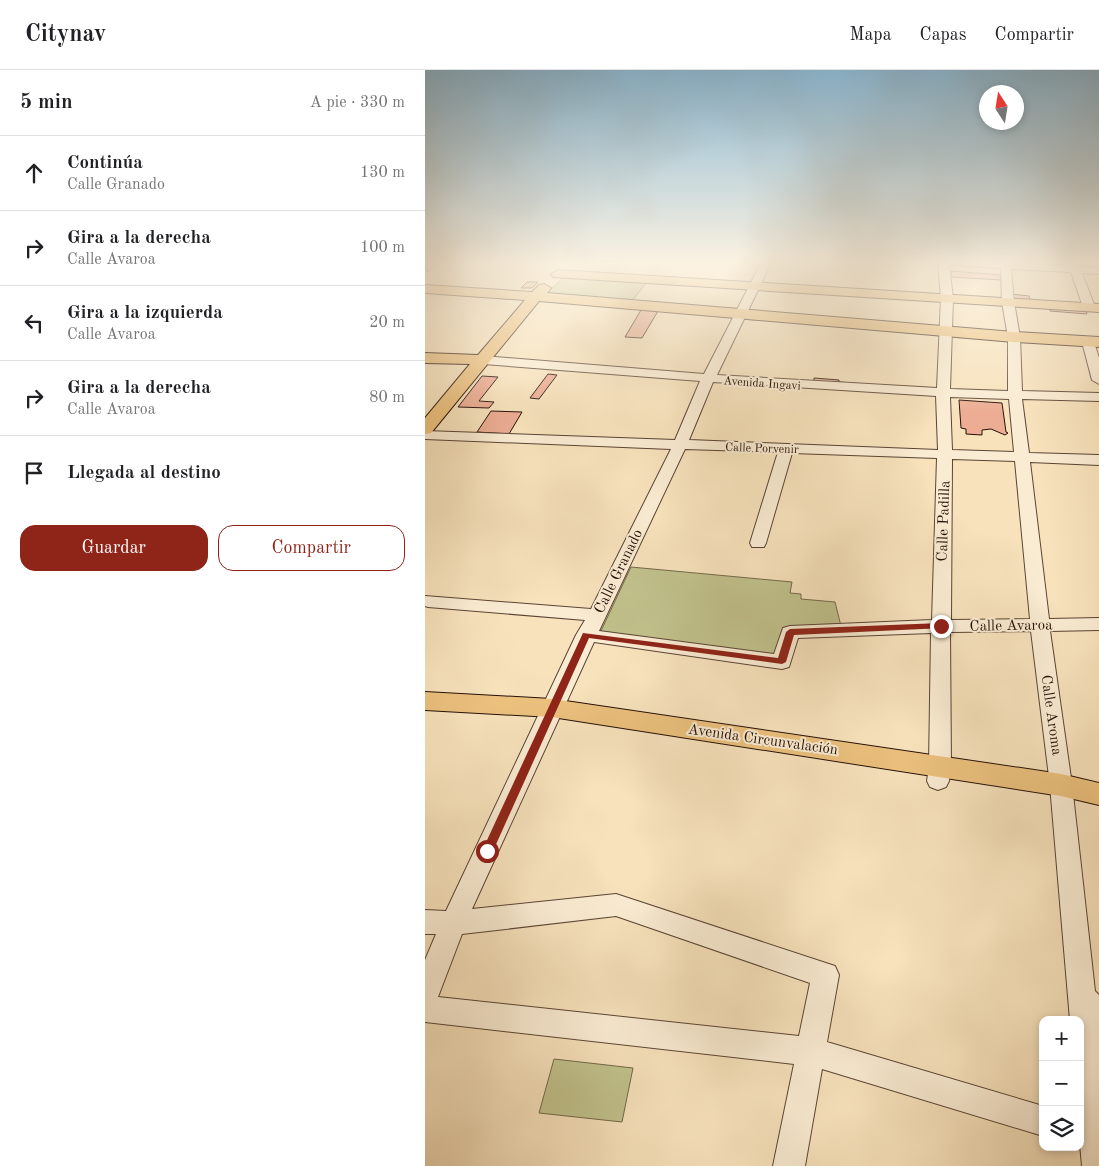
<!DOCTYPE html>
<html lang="es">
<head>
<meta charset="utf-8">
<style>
  :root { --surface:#fff; --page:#f6f6f6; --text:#202124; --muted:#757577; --line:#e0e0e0; --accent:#8f2418 }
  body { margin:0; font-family:"Old Standard TT",serif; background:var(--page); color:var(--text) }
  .controls { position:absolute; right:15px; bottom:15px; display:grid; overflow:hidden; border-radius:10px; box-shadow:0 2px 8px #0003 }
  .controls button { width:45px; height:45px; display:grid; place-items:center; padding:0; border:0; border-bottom:1px solid var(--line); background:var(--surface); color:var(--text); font:25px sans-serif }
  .compass { position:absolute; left:554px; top:15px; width:45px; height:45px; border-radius:50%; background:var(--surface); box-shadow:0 2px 8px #0003; rotate:348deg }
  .stop { position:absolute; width:15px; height:15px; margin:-11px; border:4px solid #8f2418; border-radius:50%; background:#fff }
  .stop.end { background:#8f2418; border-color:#fff; box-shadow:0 1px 5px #0008 }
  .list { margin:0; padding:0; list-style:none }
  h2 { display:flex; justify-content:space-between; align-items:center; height:65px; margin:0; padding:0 20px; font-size:21px }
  h2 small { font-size:16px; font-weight:400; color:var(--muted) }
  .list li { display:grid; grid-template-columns:32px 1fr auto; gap:15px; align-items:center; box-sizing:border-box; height:75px; padding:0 20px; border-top:1px solid var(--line) }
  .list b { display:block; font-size:19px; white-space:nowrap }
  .list p { margin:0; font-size:16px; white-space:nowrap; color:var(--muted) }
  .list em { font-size:16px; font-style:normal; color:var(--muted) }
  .actions { display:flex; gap:10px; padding:15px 20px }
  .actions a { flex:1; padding:11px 0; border:1px solid var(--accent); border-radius:15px; text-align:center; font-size:18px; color:var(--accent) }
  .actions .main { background:var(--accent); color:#fff }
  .icon { flex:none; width:28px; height:28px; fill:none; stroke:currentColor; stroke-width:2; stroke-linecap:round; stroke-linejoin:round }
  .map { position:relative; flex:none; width:674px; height:1096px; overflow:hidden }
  header { display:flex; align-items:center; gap:30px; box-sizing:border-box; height:70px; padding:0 25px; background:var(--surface); border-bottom:1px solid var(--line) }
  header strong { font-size:24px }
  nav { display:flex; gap:28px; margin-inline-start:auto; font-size:18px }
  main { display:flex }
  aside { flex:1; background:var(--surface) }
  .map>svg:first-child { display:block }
  .green { fill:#c1c28d; stroke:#73694a }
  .building { fill:#ecad94; stroke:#251007 }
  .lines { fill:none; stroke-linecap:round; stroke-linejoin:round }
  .minor-casing { stroke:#5a4434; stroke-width:2 }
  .major-casing { stroke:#251007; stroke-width:2 }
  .minor { fill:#faecd3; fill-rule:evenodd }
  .major { fill:#ecc17e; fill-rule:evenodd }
  .route { fill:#8f2418 }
  .labels { text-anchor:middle; stroke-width:4; stroke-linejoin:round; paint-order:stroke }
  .far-street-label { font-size:12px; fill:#251007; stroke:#faecd3 }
  .street-label { font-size:15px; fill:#251007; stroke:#faecd3 }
</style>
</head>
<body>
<header>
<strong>Citynav</strong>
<nav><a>Mapa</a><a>Capas</a><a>Compartir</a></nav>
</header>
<main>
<aside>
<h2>5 min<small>A pie · 330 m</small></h2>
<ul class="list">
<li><svg class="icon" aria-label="ahead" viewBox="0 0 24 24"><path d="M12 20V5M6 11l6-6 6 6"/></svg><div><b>Continúa</b><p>Calle Granado</p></div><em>130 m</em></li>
<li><svg class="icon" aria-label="right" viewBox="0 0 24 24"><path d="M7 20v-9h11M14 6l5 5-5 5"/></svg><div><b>Gira a la derecha</b><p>Calle Avaroa</p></div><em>100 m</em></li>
<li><svg class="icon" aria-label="left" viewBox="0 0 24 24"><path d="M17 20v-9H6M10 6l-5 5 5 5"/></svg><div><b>Gira a la izquierda</b><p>Calle Avaroa</p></div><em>20 m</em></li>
<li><svg class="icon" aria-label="right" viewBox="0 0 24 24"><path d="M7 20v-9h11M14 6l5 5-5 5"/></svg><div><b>Gira a la derecha</b><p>Calle Avaroa</p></div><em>80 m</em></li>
<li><svg class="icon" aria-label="arrive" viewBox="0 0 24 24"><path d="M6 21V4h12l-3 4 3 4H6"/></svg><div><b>Llegada al destino</b></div></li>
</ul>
<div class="actions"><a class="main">Guardar</a><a>Compartir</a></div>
</aside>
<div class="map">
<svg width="674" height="1096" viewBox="0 0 674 1096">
  <rect width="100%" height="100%" fill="#f7e2bc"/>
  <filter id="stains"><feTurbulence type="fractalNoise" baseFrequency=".004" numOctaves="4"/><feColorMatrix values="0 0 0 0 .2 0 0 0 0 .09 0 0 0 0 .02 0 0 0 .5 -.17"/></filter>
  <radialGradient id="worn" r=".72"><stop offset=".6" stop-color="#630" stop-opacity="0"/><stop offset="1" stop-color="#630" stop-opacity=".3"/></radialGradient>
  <g class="green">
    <polygon points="139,207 223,211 206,232 122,223"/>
    <polygon points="206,497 367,512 365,523 376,524 376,529 410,532 417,560 361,557 351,587 175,563"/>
    <polygon points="129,989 208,998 197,1052 114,1043"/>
  </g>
  <g class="building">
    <polygon points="2,191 14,191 5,201 0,201 0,194"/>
    <polygon points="526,201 576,205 576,210 526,207"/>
    <polygon points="102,212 113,212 107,218 96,218"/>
    <polygon points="586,224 604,226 605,231 587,229"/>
    <polygon points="625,237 661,239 662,244 625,241"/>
    <polygon points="216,240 233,241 217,268 200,267"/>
    <polygon points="123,304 132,305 114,329 105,328"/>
    <polygon points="57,306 73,307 54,331 69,332 64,338 33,337"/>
    <polygon points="389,308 414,310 414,312 440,314 389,311"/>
    <polygon points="534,330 577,333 581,362 583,363 580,365 566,359 557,360 557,365 541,364 541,359 536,358"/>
    <polygon points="66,341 97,342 84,364 52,362"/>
  </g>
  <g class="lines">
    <g class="minor-casing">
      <g id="minor">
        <path d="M337,191H347L292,305L512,318L516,228L513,194L505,193L504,191H556L644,196L642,191H652L654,197L674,198V204L657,203L670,237L664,240L658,237L646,202L586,199L589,232L595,267L597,321L674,323V331L597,329L604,383L674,385V395L605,392L624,549L674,548V560L625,561L647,715L670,921L674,925V1096H657L655,1074V950H645L625,715L606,561L525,562L526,696L524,711L521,717L513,720L505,717L502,711L504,696L506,563L373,568L364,597L357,599L169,572L47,839L191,824L410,896L414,905L402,972L618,1036V1066L397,999L380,1096H348L369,994L0,952V890L11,864H0V840L21,841L151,565L160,550L3,537L0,536V526L166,539L246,379L0,369V361L250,370L275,311L58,294L52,290L58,286L279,304ZM524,195L576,198L577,232L583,267V321L525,319L528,228ZM288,312L511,326L513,380L264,370ZM525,327L584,329L589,382L527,380ZM260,379L353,382L325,473L327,477H339L341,473L367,383L512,388L507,550L365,556L358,558L349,584L174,561ZM527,389L590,391L605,549L526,550ZM191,846L385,913L374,966L13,927L37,864Z"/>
        <polygon points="663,268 669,272 674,288 674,314 667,310 657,272"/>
      </g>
    </g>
    <g class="major-casing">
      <g id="major">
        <polygon points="133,200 674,234 674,242 128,207 126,204"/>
        <polygon points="119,214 126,218 122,223 589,262 674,267 674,277 589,272 114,231 6,363 0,364 0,348 45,294 0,293 0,283 53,285 100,230 0,223 0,215 107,222 114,215"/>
        <polygon points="0,622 127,629 636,704 674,713 674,735 636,726 127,647 0,640"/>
      </g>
    </g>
    <use href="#minor" class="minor"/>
    <use href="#major" class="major"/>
  </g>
  <linearGradient id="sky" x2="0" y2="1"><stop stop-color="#8ab8d4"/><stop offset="0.56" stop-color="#fbf2e1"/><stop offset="1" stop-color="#fbf2e1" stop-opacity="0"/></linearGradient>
  <rect width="674" height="344" fill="url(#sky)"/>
  <polygon class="route" points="516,553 520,556 519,558 369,565 361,592 357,594 164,568 68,781 62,786 59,784 57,781 158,563 353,588 361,562 365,559"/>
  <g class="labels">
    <g class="far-street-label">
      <text transform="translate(337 313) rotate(4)" y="4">Avenida Ingavi</text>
      <text transform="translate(337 378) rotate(2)" y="4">Calle Porvenir</text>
    </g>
    <g class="street-label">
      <text transform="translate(518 451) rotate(-88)" y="5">Calle Padilla</text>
      <text transform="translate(193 501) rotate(-64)" y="5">Calle Granado</text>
      <text transform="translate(586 555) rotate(-1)" y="5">Calle Avaroa</text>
      <text transform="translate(627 645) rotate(82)" y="5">Calle Aroma</text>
      <text transform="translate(338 669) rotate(8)" y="5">Avenida Circunvalación</text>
    </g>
  </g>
  <rect width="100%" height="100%" filter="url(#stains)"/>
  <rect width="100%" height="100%" fill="url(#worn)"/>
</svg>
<div class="controls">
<button>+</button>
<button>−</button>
<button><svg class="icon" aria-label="layers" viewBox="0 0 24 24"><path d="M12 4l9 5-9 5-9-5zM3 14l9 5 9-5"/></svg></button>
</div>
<svg class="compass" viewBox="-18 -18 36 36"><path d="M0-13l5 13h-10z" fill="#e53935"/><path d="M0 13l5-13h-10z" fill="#757577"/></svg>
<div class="stop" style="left:62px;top:781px"></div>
<div class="stop end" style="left:516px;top:556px"></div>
</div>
</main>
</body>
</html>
